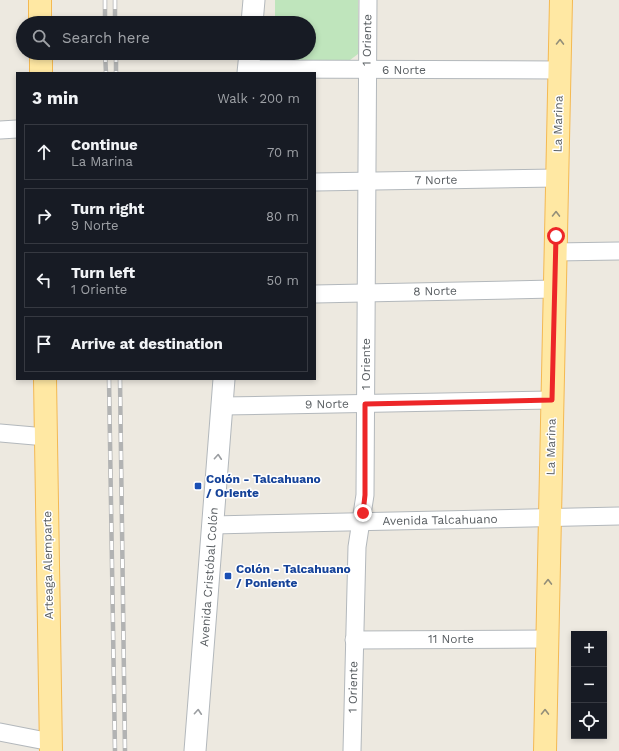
<!DOCTYPE html>
<html lang="en">
<head>
<meta charset="utf-8">
<style>
  :root { --surface:#171b24; --page:#242831; --text:#f1f3f6; --muted:#9ea1a6; --line:#363941 }
  body { margin:0; font-family:"Work Sans",sans-serif; background:var(--page); color:var(--text) }
  .controls { position:absolute; right:12px; bottom:12px; display:grid; overflow:hidden; border-radius:0px; box-shadow:0 2px 6px #0003 }
  .controls button { width:36px; height:36px; display:grid; place-items:center; padding:0; border:0; border-bottom:1px solid var(--line); background:var(--surface); color:var(--text); font:20px sans-serif }
  .stop { position:absolute; width:12px; height:12px; margin:-9px; border:3px solid #ed2628; border-radius:50%; background:#fff }
  .stop.end { background:#ed2628; border-color:#fff; box-shadow:0 1px 4px #0008 }
  .list { margin:0; padding:0; list-style:none }
  h2 { display:flex; justify-content:space-between; align-items:center; height:52px; margin:0; padding:0 16px; font-size:17px }
  h2 small { font-size:13px; font-weight:400; color:var(--muted) }
  .list li { display:grid; grid-template-columns:26px 1fr auto; gap:12px; align-items:center; box-sizing:border-box; height:56px; margin:0 8px 8px; padding:0 8px; border:1px solid var(--line); border-radius:0px }
  .list b { display:block; font-size:15px; white-space:nowrap }
  .list p { margin:0; font-size:13px; white-space:nowrap; color:var(--muted) }
  .list em { font-size:13px; font-style:normal; color:var(--muted) }
  .icon { flex:none; width:22px; height:22px; fill:none; stroke:currentColor; stroke-width:2; stroke-linecap:round; stroke-linejoin:round }
  .map { position:relative; flex:none; width:619px; height:751px; overflow:hidden }
  .search { position:absolute; background:var(--surface); box-shadow:0 2px 6px #0003; left:16px; top:16px; width:300px; height:44px; display:flex; align-items:center; gap:10px; box-sizing:border-box; padding:0 14px; border-radius:22px; color:var(--muted); font-size:15px }
  .panel { position:absolute; background:var(--surface); box-shadow:0 2px 6px #0003; left:16px; top:72px; width:300px; height:308px; border-radius:0px }
  .map>svg:first-child { display:block }
  .green { fill:#bfe5bc }
  .lines { fill:none; stroke-linecap:round; stroke-linejoin:round }
  .minor-casing { stroke:#b3b8bc; stroke-width:19 }
  .tertiary-casing { stroke:#b3b8bc; stroke-width:23 }
  .primary-casing { stroke:#f4b952; stroke-width:24 }
  .minor { stroke:#fff; stroke-width:17 }
  .tertiary { stroke:#fff; stroke-width:21 }
  .primary { stroke:#ffe8a3; stroke-width:22 }
  .rail-casing { stroke:#b2b3b3; stroke-width:4.5 }
  .rail { stroke:#fff; stroke-width:3; stroke-dasharray:9; stroke-linecap:butt }
  .oneway { stroke:#938e79 }
  .oneway2 { stroke:#9b9ea1 }
  .route { stroke:#ed2628; stroke-width:5 }
  .transit-dot { fill:#1a4fb4; stroke:#fff; stroke-width:1.5 }
  .labels { text-anchor:middle; stroke-width:3; stroke-linejoin:round; paint-order:stroke }
  .street-label { font-size:12px; fill:#595e62; stroke:#fff }
  .transit-label { font-size:12px; font-weight:bold; fill:#164399; stroke:#fff; text-anchor:start }
</style>
</head>
<body>
<div class="map">
<svg width="619" height="751" viewBox="0 0 619 751">
  <rect width="100%" height="100%" fill="#ede9e0"/>
  <polygon class="green" points="275,0 358,0 358,54 346,63 281,62 276,53 309,53 309,23 275,23"/>
  <g class="lines">
    <g class="minor-casing">
      <g id="minor">
        <polyline points="249,69 559,70"/>
        <polyline points="0,130 17,129"/>
        <polyline points="315,182 557,178"/>
        <polyline points="555,252 619,251"/>
        <polyline points="315,294 554,289"/>
        <polyline points="222,406 552,400"/>
        <polyline points="0,433 46,437"/>
        <polyline points="213,525 619,516"/>
        <polyline points="354,640 547,639"/>
        <polyline points="0,732 51,742"/>
        <polyline points="352,751 357,547 365,495 368,0"/>
      </g>
    </g>
    <g class="tertiary-casing">
      <g id="tertiary">
        <polyline points="252,23 254,0"/>
        <polyline points="248,73 250,53"/>
        <polyline points="195,751 224,379"/>
      </g>
    </g>
    <g class="primary-casing">
      <g id="primary">
        <polyline points="40,0 40,23"/>
        <polyline points="41,53 41,73"/>
        <polyline points="45,379 51,751"/>
        <polyline points="545,751 561,0"/>
      </g>
    </g>
    <use href="#minor" class="minor"/>
    <use href="#tertiary" class="tertiary"/>
    <use href="#primary" class="primary"/>
    <g class="rail-casing">
      <g id="rail">
        <polyline points="105,0 105,23"/>
        <polyline points="115,0 115,23"/>
        <polyline points="105,53 106,73"/>
        <polyline points="116,53 116,73"/>
        <polyline points="109,379 115,751"/>
        <polyline points="120,379 125,751"/>
      </g>
    </g>
    <use href="#rail" class="rail"/>
  </g>
  <defs><path id="oneway-chevron" d="M-2-3.5L2.5 0L-2 3.5" fill="none" stroke-width="1.6" stroke-linecap="round" stroke-linejoin="round"/></defs>
  <g class="oneway">
    <use href="#oneway-chevron" transform="translate(560 42) rotate(-89)"/>
    <use href="#oneway-chevron" transform="translate(556 214) rotate(-89)"/>
    <use href="#oneway-chevron" transform="translate(548 582) rotate(-89)"/>
    <use href="#oneway-chevron" transform="translate(545 712) rotate(-89)"/>
  </g>
  <g class="oneway2">
    <use href="#oneway-chevron" transform="translate(218 457) rotate(-86)"/>
    <use href="#oneway-chevron" transform="translate(198 712) rotate(-86)"/>
  </g>
  <g class="lines">
    <polyline class="route" points="363,513 365,495 365,404 552,400 556,236"/>
  </g>
  <g class="transit-dot">
    <rect x="194" y="482" width="8" height="8" rx="2"/>
    <rect x="224" y="572" width="8" height="8" rx="2"/>
  </g>
  <g class="labels">
    <g class="street-label">
      <text transform="translate(367 40) rotate(-89)" y="4">1 Oriente</text>
      <text x="404" y="74">6 Norte</text>
      <text transform="translate(558 124) rotate(-89)" y="4">La Marina</text>
      <text transform="translate(436 180) rotate(-1)" y="4">7 Norte</text>
      <text transform="translate(435 291) rotate(-1)" y="4">8 Norte</text>
      <text transform="translate(366 364) rotate(-90)" y="4">1 Oriente</text>
      <text transform="translate(327 404) rotate(-1)" y="4">9 Norte</text>
      <text transform="translate(551 447) rotate(-89)" y="4">La Marina</text>
      <text transform="translate(440 520) rotate(-1)" y="4">Avenida Talcahuano</text>
      <text transform="translate(48 565) rotate(-91)" y="4">Arteaga Alemparte</text>
      <text transform="translate(209 577) rotate(-86)" y="4">Avenida Cristóbal Colón</text>
      <text x="451" y="643">11 Norte</text>
      <text transform="translate(353 687) rotate(-89)" y="4">1 Oriente</text>
    </g>
    <g class="transit-label">
      <text x="206" y="483">Colón - Talcahuano<tspan x="206" dy="14">/ Oriente</tspan></text>
      <text x="236" y="573">Colón - Talcahuano<tspan x="236" dy="14">/ Poniente</tspan></text>
    </g>
  </g>
</svg>
<div class="controls">
<button>+</button>
<button>−</button>
<button><svg class="icon" aria-label="locate" viewBox="0 0 24 24"><circle cx="12" cy="12" r="6"/><path d="M12 2v4M12 18v4M2 12h4M18 12h4"/></svg></button>
</div>
<div class="stop" style="left:556px;top:236px"></div>
<div class="stop end" style="left:363px;top:513px"></div>
<div class="search"><svg class="icon" aria-label="search" viewBox="0 0 24 24"><circle cx="10" cy="10" r="6"/><path d="M15 15l6 6"/></svg>Search here</div>
<section class="panel">
<h2>3 min<small>Walk · 200 m</small></h2>
<ul class="list">
<li><svg class="icon" aria-label="ahead" viewBox="0 0 24 24"><path d="M12 20V5M6 11l6-6 6 6"/></svg><div><b>Continue</b><p>La Marina</p></div><em>70 m</em></li>
<li><svg class="icon" aria-label="right" viewBox="0 0 24 24"><path d="M7 20v-9h11M14 6l5 5-5 5"/></svg><div><b>Turn right</b><p>9 Norte</p></div><em>80 m</em></li>
<li><svg class="icon" aria-label="left" viewBox="0 0 24 24"><path d="M17 20v-9H6M10 6l-5 5 5 5"/></svg><div><b>Turn left</b><p>1 Oriente</p></div><em>50 m</em></li>
<li><svg class="icon" aria-label="arrive" viewBox="0 0 24 24"><path d="M6 21V4h12l-3 4 3 4H6"/></svg><div><b>Arrive at destination</b></div></li>
</ul>
</section>
</div>
</body>
</html>
